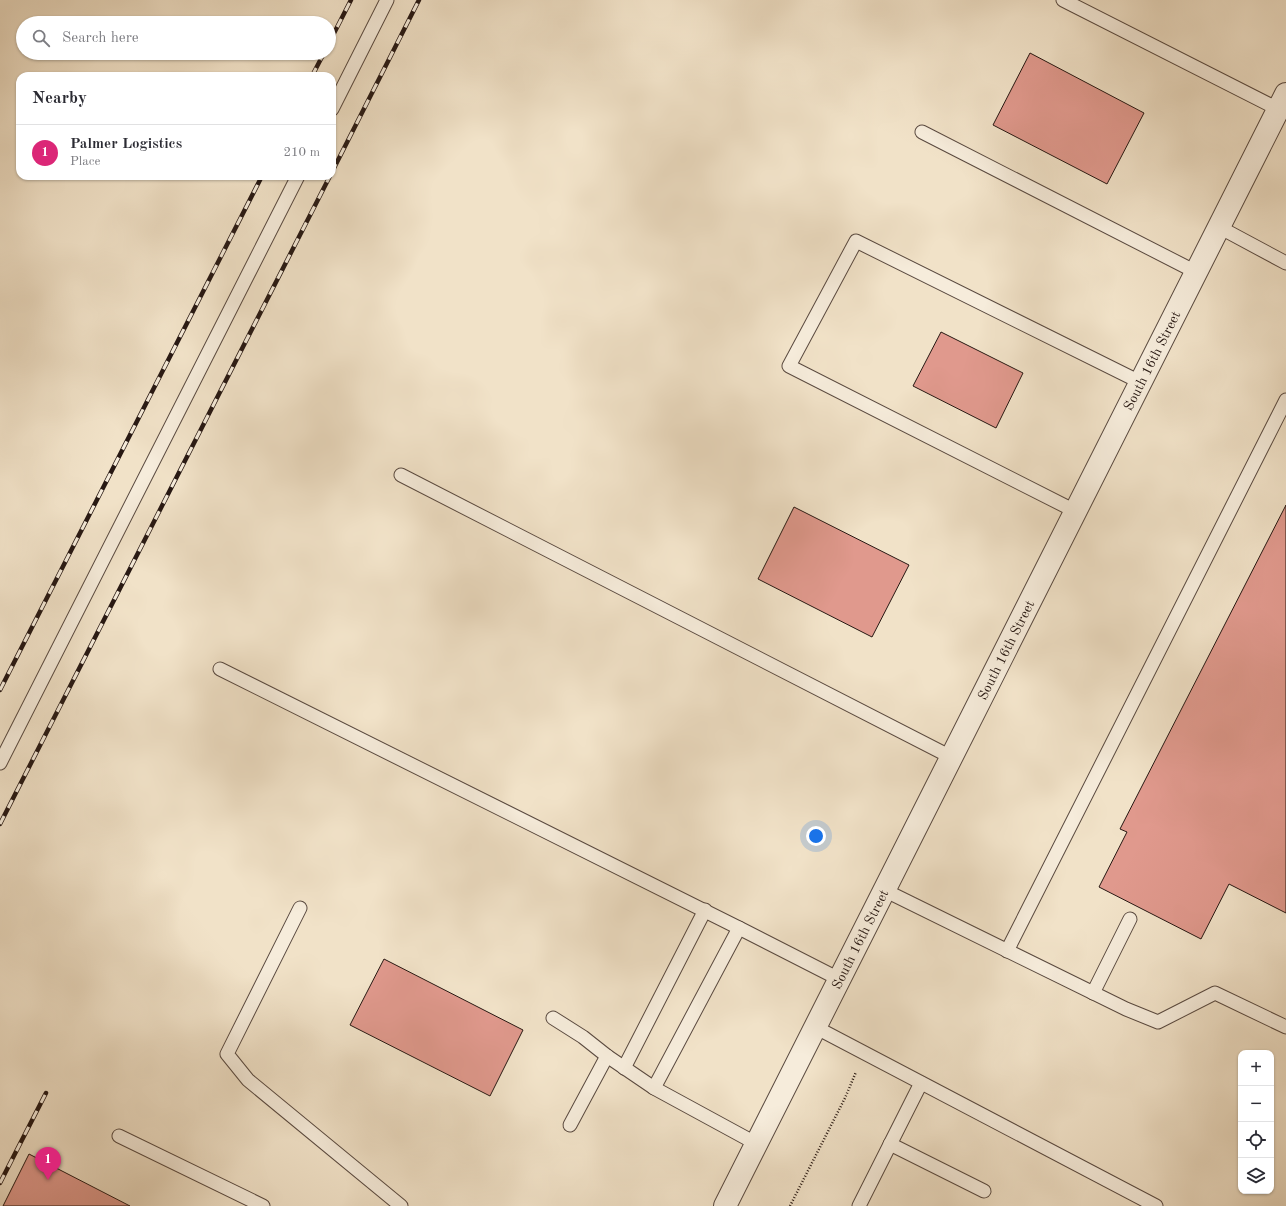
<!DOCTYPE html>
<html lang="en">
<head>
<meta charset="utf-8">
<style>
  :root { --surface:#fff; --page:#f2f2f3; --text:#2b2b33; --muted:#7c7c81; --line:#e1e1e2; --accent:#db2777 }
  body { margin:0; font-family:"Old Standard TT",serif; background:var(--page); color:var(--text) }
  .controls { position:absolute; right:12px; bottom:12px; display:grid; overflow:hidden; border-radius:8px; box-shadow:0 1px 3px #0004 }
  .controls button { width:36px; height:36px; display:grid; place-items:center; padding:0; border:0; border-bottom:1px solid var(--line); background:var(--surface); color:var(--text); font:20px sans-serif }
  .you { position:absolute; left:816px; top:836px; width:14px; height:14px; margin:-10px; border:3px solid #fff; border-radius:50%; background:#1a73e8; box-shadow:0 0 0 6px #1a73e833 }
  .badge { display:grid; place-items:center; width:26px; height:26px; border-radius:50%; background:var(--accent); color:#fff; font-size:13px; font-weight:700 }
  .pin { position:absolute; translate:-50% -33px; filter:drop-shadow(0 1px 2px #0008) }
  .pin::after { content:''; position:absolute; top:21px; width:14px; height:12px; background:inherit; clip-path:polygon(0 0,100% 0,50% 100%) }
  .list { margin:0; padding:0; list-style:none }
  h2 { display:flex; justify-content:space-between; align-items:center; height:52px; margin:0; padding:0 16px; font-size:17px }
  h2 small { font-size:13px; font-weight:400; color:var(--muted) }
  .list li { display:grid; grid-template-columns:26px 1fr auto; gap:12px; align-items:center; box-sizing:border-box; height:56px; padding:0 16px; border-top:1px solid var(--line) }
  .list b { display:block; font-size:15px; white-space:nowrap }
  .list p { margin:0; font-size:13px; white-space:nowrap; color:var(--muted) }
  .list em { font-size:13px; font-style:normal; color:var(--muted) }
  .icon { flex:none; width:22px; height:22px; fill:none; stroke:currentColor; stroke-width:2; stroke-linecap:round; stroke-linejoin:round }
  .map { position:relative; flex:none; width:1286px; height:1206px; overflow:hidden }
  .search { position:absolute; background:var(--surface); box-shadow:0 1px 3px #0004; left:16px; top:16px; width:320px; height:44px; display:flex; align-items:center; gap:10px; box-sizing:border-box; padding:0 14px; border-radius:22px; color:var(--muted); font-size:15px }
  .panel { position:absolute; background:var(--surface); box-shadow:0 1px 3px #0004; left:16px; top:72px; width:320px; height:108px; border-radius:12px }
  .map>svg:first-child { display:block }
  .building { fill:#e0998d; stroke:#271813 }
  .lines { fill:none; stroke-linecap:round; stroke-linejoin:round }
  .service-casing { stroke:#5a4a40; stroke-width:15 }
  .minor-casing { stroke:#5a4a40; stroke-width:24 }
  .path { stroke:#271813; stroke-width:2.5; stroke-dasharray:1 2; stroke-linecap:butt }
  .service { stroke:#f6ecdb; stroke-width:13 }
  .minor { stroke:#f6ecdb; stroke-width:22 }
  .rail-casing { stroke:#271813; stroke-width:4.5 }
  .rail { stroke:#f6ecdb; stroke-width:3; stroke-dasharray:9; stroke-linecap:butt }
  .labels { text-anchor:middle; stroke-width:3; stroke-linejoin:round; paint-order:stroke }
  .street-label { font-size:14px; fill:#271813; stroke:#f6ecdb }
</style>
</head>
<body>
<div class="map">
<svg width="1286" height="1206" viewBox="0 0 1286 1206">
  <rect width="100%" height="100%" fill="#f1e2c8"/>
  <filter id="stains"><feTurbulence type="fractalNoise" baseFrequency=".005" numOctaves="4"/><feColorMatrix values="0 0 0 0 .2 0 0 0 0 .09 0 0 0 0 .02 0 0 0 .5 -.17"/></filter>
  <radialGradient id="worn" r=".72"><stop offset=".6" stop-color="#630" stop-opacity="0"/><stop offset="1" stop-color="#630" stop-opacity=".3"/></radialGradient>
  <g class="building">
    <polygon points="1030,53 1144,113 1107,184 993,125"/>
    <polygon points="941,332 1023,373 996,428 913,386"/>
    <polygon points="1286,505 1286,913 1229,884 1201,939 1099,887 1127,832 1120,829"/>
    <polygon points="794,507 909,565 872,637 758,579"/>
    <polygon points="384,959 523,1030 490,1096 350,1025"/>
    <polygon points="29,1154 130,1206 3,1206"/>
  </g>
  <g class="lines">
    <g class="service-casing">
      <g id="service">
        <polyline points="1063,0 1284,112"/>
        <polyline points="332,109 387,0"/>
        <polyline points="922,132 1196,272"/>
        <polyline points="1219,227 1286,263"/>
        <polyline points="401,475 951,757"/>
        <polyline points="1075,511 789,366 856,241 1140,382"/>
        <polyline points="220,669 739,928"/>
        <polyline points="0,763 298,176"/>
        <polyline points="884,890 1126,1009 1158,1022 1215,993 1286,1027"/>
        <polyline points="300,908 227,1054 248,1080 401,1206"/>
        <polyline points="1007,951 1286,400"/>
        <polyline points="1093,993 1130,919"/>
        <polyline points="553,1018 583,1037 607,1056 654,1088 757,1144"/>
        <polyline points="815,1027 1156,1206"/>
        <polyline points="624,1068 705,910"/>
        <polyline points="654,1088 739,928 839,979"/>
        <polyline points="570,1125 607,1056"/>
        <polyline points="119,1136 263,1206"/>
        <polyline points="890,1144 984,1191"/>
        <polyline points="859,1206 921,1083"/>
      </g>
    </g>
    <g class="minor-casing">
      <g id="minor">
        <path id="s1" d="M725,1206L1286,94"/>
      </g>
    </g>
    <polyline class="path" points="790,1206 845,1098 856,1072"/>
    <use href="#service" class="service"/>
    <use href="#minor" class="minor"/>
    <g class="rail-casing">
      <g id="rail">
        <polyline points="329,43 351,0"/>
        <polyline points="312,76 324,53"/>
        <polyline points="332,172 419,0"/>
        <polyline points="0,690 262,176"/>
        <polyline points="0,824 330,176"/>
        <polyline points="0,1183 46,1093"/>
      </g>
    </g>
    <use href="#rail" class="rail"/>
  </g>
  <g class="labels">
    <g class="street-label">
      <text dy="5" stroke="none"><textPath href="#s1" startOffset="947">South 16th Street</textPath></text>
      <text dy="5" stroke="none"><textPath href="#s1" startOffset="623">South 16th Street</textPath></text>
      <text dy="5" stroke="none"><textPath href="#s1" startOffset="299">South 16th Street</textPath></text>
    </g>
  </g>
  <rect width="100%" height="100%" filter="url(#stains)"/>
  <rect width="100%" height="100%" fill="url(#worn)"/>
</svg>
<div class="controls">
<button>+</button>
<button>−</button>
<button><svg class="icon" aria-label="locate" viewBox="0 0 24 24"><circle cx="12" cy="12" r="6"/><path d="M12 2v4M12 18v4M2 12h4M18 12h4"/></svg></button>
<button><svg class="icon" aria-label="layers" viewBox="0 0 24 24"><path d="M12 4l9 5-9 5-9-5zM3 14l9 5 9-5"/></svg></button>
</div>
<div class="you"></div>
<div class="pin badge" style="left:48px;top:1180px">1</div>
<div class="search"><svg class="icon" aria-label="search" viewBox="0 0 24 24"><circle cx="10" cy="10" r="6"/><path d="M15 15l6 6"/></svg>Search here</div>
<section class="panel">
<h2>Nearby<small></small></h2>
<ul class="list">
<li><span class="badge">1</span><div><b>Palmer Logistics</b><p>Place</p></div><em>210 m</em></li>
</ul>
</section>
</div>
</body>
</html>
